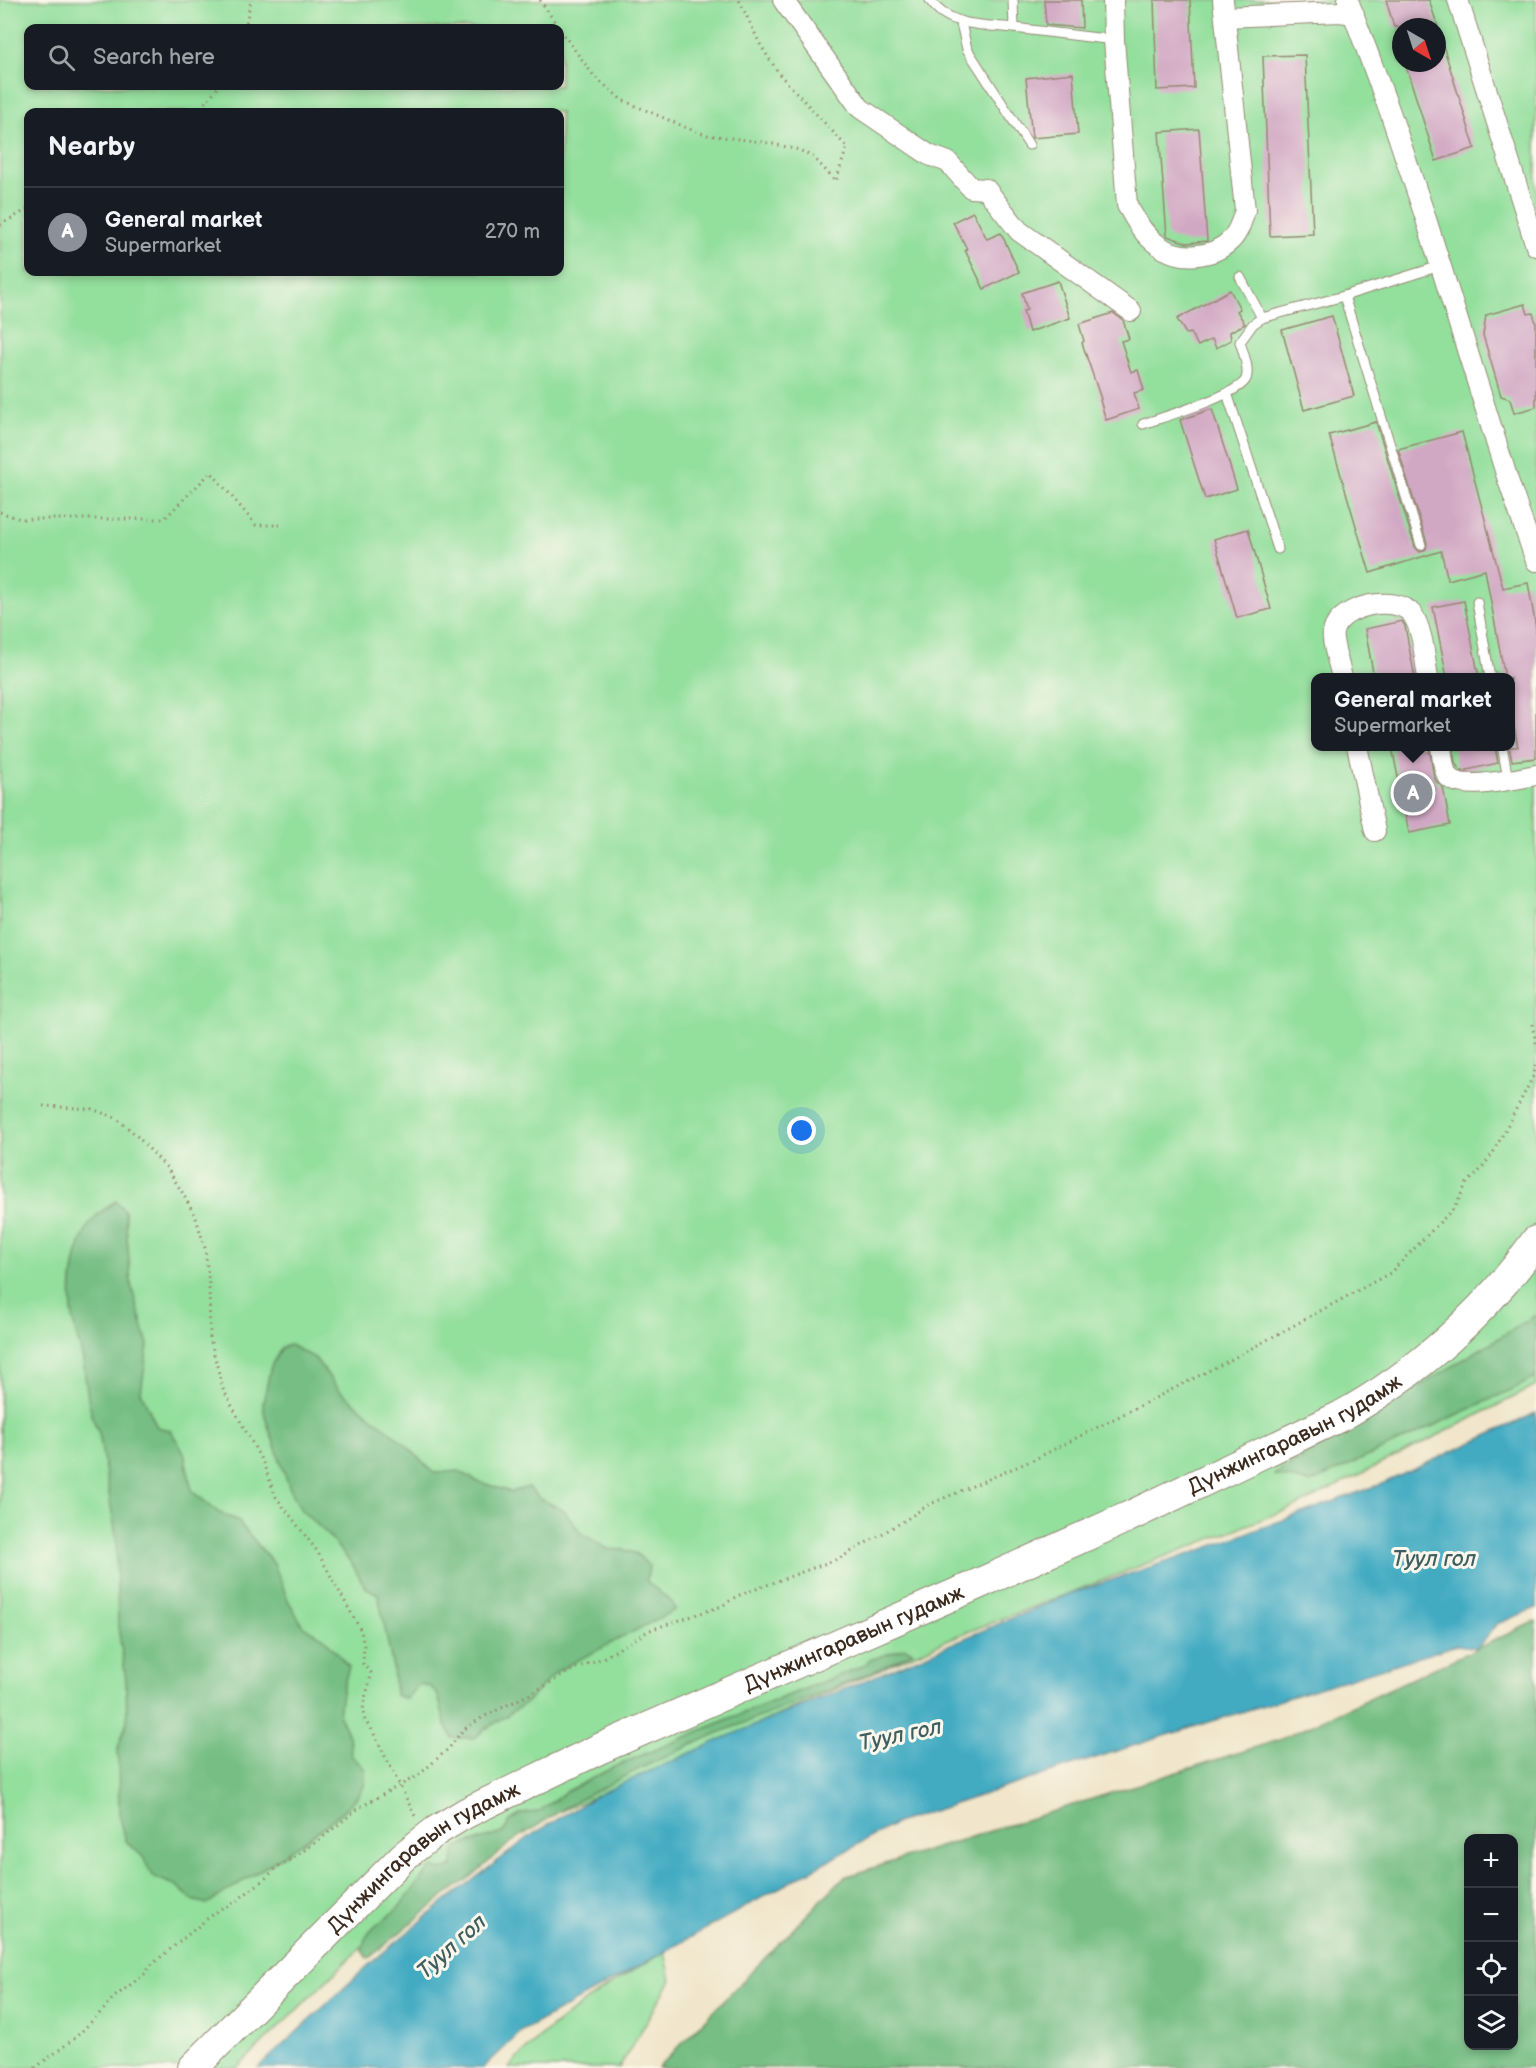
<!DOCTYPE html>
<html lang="en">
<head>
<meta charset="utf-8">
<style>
  :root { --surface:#171b24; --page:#20242c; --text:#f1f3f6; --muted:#9ea1a6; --line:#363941; --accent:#8c9099 }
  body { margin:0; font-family:"Balsamiq Sans",sans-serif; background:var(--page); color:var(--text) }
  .controls { position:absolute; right:18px; bottom:18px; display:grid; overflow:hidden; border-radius:12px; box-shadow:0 3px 9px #0003 }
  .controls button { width:54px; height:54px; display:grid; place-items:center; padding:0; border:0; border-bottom:2px solid var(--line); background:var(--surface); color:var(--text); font:30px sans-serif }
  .compass { position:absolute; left:1392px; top:18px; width:54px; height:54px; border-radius:50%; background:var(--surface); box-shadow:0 3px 9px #0003; rotate:141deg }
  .you { position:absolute; left:802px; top:1131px; width:21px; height:21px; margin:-15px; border:4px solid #fff; border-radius:50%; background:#1a73e8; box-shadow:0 0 0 9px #1a73e833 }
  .badge { display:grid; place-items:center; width:39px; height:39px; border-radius:50%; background:var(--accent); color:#fff; font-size:20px; font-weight:700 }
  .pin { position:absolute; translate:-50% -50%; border:3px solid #fff; box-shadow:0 2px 6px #0006 }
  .popup { position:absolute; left:1311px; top:673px; width:204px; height:78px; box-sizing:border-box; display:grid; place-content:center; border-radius:12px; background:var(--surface); filter:drop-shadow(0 2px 4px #0005); font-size:20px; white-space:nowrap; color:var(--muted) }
  .popup b { font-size:22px; color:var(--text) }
  .popup::after { content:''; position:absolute; left:50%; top:100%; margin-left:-12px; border:12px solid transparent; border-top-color:var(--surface) }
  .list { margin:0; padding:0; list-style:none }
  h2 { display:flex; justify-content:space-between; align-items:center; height:78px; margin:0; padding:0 24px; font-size:26px }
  h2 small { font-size:20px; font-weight:400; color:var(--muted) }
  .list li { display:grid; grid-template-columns:39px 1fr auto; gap:18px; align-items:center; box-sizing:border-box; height:90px; padding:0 24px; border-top:2px solid var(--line) }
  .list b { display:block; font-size:22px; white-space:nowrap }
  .list p { margin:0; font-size:20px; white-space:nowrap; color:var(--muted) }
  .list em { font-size:20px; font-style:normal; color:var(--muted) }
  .icon { flex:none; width:33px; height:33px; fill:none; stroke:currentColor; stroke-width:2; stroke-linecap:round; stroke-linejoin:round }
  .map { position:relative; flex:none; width:1536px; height:2068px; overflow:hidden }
  .search { position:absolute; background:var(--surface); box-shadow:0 3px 9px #0003; left:24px; top:24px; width:540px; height:66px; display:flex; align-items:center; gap:15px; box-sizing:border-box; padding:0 21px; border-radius:12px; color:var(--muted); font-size:22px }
  .panel { position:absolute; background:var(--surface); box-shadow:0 3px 9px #0003; left:24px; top:108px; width:540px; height:168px; border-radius:12px }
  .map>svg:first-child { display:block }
  .green { fill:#93df9c; stroke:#67845d; stroke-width:1.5; fill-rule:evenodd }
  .forest { fill:#76be84; stroke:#587451; stroke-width:1.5; fill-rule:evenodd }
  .water { fill:#43abc2; stroke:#3f6a70; stroke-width:1.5 }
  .building { fill:#d1a8c4 }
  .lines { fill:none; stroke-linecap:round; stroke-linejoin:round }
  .lane-casing { stroke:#968874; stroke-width:11 }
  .street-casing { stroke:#968874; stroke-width:22 }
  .primary-casing { stroke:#968874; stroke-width:32 }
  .path { stroke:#968874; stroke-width:3; stroke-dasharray:1.5 4.5; stroke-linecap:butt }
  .lane { stroke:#fff; stroke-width:9 }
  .street { stroke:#fff; stroke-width:20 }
  .primary { stroke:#fff; stroke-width:30 }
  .labels { text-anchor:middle; stroke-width:6; stroke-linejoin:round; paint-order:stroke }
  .street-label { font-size:21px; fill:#3b2a1e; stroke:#fbf7ec }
  .water-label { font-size:22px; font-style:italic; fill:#3e5e60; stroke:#fbf7ec }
</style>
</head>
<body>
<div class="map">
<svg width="1536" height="2068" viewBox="0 0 1536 2068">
  <rect width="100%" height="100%" fill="#fbf7ec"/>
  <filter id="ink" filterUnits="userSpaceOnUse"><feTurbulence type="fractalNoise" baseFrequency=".0167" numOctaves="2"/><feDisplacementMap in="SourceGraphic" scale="12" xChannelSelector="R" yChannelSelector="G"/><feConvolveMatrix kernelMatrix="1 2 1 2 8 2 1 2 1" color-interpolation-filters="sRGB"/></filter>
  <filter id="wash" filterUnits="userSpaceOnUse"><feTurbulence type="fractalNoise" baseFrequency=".008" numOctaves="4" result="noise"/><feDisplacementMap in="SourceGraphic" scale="24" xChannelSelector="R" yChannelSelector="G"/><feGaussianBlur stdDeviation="1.35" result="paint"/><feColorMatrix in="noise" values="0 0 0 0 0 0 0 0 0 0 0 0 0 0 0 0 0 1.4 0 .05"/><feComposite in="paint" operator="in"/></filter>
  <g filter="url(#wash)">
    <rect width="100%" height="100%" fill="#f1e6cb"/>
    <g class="green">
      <path d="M0,0H1536V1386L1297,1506L949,1639L478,1848L428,1882L237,2068H0ZM1401,27H1437V63H1401ZM28,28H560V86H28ZM28,112H560V272H28ZM1316,678H1510V746H1316Z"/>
      <path d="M665,1952L671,1980L619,2068H509C551,2021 611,1982 665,1952Z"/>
    </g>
    <g class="forest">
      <path d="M116,1201L125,1211L131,1285L148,1345L141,1392L157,1427L170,1430L184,1452L192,1491L219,1513L237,1520L274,1564L288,1600L303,1626L323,1637L349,1667L342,1691L339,1716L349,1736L351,1755L365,1769C365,1773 366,1779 365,1783C358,1814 237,1884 207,1904L192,1900L177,1886L152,1876L143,1857L126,1841L119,1813L118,1748L127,1721L126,1680L118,1626L116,1537L99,1433C87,1410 87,1386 83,1361C82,1352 78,1343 76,1334C68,1302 70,1260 86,1230C91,1219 106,1207 116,1201Z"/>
      <polygon points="1536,1315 1536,1378 1311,1483 1274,1475"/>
      <path d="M290,1345L315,1358L339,1390L404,1443L434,1473L459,1471L476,1481L511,1492L528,1487L541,1499L563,1510L581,1533L608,1549L625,1550L637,1554L649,1566L647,1582L672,1602L675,1610L557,1671L526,1703L484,1730L475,1738H452C450,1732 446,1726 444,1720C439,1704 442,1686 419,1684L406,1699L395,1695L393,1668L378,1594L365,1587L352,1564L324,1531L301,1510L290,1489L265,1417L263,1403L271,1366L282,1347Z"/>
      <path d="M1536,1621V2068H658L844,1877L1279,1740ZM1514,1838V2046H1468V1838Z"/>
      <path d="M905,1648L913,1652L890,1664L830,1690L716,1734L639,1769L571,1804L510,1843L471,1877L448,1893L368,1959L362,1951C364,1929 383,1922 398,1908C410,1896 419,1880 432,1867L442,1870L453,1867L454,1850L465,1844L503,1833L510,1821L521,1814L538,1812L566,1792L614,1767L728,1719L863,1666L870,1660Z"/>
    </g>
    <polygon class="water" points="1536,1413 1536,1608 1497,1624 1477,1648 1457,1645 1126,1748 896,1823 522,2031 483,2068 258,2068 373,1961 448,1899 533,1834 601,1793 726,1737 859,1683 1069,1594 1193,1553 1384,1483"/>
    <g id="blocks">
      <g class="building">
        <polygon points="1044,0 1081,0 1082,28 1046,25"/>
        <polygon points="1154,0 1190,0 1194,88 1157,90"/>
        <polygon points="1386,0 1429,0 1438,27 1394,27"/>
        <polygon points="1437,36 1440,36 1475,148 1436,161 1405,63 1437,63"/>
        <polygon points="1305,55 1313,234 1270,236 1263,56"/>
        <polygon points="1073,73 1078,134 1032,138 1026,78"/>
        <polygon points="1199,129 1207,241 1187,243 1167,236 1159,132"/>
        <polygon points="973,212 987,239 1001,233 1019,272 984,289 965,250 967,249 953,222"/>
        <polygon points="1058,281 1070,318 1029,332 1023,311 1027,310 1022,293"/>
        <polygon points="1230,290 1240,309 1237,311 1245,324 1230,332 1231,340 1216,348 1212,339 1198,346 1191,333 1186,334 1177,319"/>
        <polygon points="1525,304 1528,314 1533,313 1536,323 1536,407 1514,413 1510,399 1501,396 1483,335 1486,315"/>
        <polygon points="1113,313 1123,320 1129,339 1121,341 1131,372 1138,370 1144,390 1134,393 1139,409 1106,420 1100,400 1101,399 1082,343 1084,341 1079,324"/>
        <polygon points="1332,316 1354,396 1304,410 1282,330"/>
        <polygon points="1212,409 1237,489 1205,499 1180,420"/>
        <polygon points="1376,422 1415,547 1420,552 1426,549 1427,543 1398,449 1462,432 1503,588 1528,583 1536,628 1536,758 1512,761 1509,747 1518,747 1510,708 1510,678 1505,678 1485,570 1448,580 1441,551 1370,573 1329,435"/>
        <polygon points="1248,529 1271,609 1237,618 1214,539"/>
        <polygon points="1464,601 1479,678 1447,678 1433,607"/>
        <polygon points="1402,621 1405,626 1415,678 1374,678 1365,629"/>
        <polygon points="1392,747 1429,747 1433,772 1436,781 1443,787 1450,825 1409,833"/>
        <polygon points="1453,747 1495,747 1498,763 1463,771 1459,769 1455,763"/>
      </g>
    </g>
  </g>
  <g filter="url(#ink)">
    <use href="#blocks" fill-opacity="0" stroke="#968874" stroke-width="1.5"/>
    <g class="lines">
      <g class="lane-casing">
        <g id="lane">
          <path d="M930,0C947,27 985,25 1014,28"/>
          <polyline points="1013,0 1014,28 1114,40"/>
          <polyline points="961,23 967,49 1029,145"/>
          <polyline points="1240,277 1262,318"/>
          <polyline points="1344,296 1421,545"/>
          <polyline points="1227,393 1278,549"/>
          <path d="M1143,424C1163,417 1239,395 1246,379C1250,369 1243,352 1240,342L1253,324L1262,318L1344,296L1440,266"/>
          <polyline points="1477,602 1490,678"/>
          <polyline points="1502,746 1508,779"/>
        </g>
      </g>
      <g class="street-casing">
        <g id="street">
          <polyline points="783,0 860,108 929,155 948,162 971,188 986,189 1019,231 1131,311"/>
          <path d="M1113,0L1114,40L1127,205C1136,221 1143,234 1158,245C1179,261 1213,258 1231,240C1239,232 1242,220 1245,210L1223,0"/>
          <polyline points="1348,0 1390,112 1425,216 1508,480 1536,561"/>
          <polyline points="1458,0 1536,246"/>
          <polyline points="1225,17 1340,12 1354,14"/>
          <path d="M1342,678C1340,667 1331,641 1333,632C1339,605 1396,594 1412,614C1423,629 1425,660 1428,678"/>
          <polyline points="1357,746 1375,831"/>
          <path d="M1441,746C1442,755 1443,768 1447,775C1457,793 1519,778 1536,775"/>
        </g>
      </g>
      <g class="primary-casing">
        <g id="primary">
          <path id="s1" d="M193,2068L404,1856L436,1831L466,1813L599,1749L969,1588L1128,1517L1341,1416C1417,1374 1486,1312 1536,1241"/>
        </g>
      </g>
      <g class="path">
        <polyline points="540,0 559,28"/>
        <polyline points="245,28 251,0"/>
        <polyline points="560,30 594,76 622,100 692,130 707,135 769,143 799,150 813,157 836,181 847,147 780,75 761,46 739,0"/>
        <polyline points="197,112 219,86"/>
        <polyline points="0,225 28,209"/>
        <polyline points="0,512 20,519 164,519 211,472 256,525 280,525"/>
        <polyline points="1532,1024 1536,1043"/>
        <path d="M43,1106L92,1109L116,1118L135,1134L167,1168L182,1192L196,1218L205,1248L209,1285L210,1338L223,1389L263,1463L276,1497L317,1551L361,1631L364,1646L363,1664L371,1673C370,1691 354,1713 371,1728L416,1818"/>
        <polyline points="35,2068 75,2038 104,2009 113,1998 146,1973 150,1966 207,1919 222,1908 234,1903 267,1877 278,1866 289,1861 318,1841 360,1807 419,1775 449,1748 463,1730 483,1717 536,1691 573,1669 603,1658 650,1630 722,1606 737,1596 840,1558 904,1521 928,1505 1033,1460 1232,1359 1390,1273 1454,1208 1467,1183 1477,1174 1493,1153 1534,1075 1536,1062"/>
      </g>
      <use href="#lane" class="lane"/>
      <use href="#street" class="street"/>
      <use href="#primary" class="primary"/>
    </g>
  </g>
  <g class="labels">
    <g class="street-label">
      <text dy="7" stroke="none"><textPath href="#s1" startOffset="1286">Дүнжингаравын гудамж</textPath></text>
      <text dy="7" stroke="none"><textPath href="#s1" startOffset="800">Дүнжингаравын гудамж</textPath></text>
      <text dy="7" stroke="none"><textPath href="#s1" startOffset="314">Дүнжингаравын гудамж</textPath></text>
    </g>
    <g class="water-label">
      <text x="1434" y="1566">Туул гол</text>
      <text transform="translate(900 1734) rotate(-12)" y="8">Туул гол</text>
      <text transform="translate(451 1946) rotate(-42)" y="8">Туул гол</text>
    </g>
  </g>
</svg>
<div class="controls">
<button>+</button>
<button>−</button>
<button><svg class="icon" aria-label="locate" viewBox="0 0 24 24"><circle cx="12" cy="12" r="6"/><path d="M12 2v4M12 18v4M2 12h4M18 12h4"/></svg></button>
<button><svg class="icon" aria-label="layers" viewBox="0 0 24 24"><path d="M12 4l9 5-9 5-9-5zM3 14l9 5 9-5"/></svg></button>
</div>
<svg class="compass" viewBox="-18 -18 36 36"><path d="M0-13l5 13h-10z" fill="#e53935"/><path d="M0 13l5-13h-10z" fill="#9ea1a6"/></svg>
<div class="you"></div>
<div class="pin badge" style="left:1413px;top:793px">A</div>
<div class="popup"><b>General market</b>Supermarket</div>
<div class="search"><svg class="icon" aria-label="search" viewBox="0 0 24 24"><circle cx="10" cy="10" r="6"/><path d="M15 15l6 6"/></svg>Search here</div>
<section class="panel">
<h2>Nearby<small></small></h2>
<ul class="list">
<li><span class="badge">A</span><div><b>General market</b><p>Supermarket</p></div><em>270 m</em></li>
</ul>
</section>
</div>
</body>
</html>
